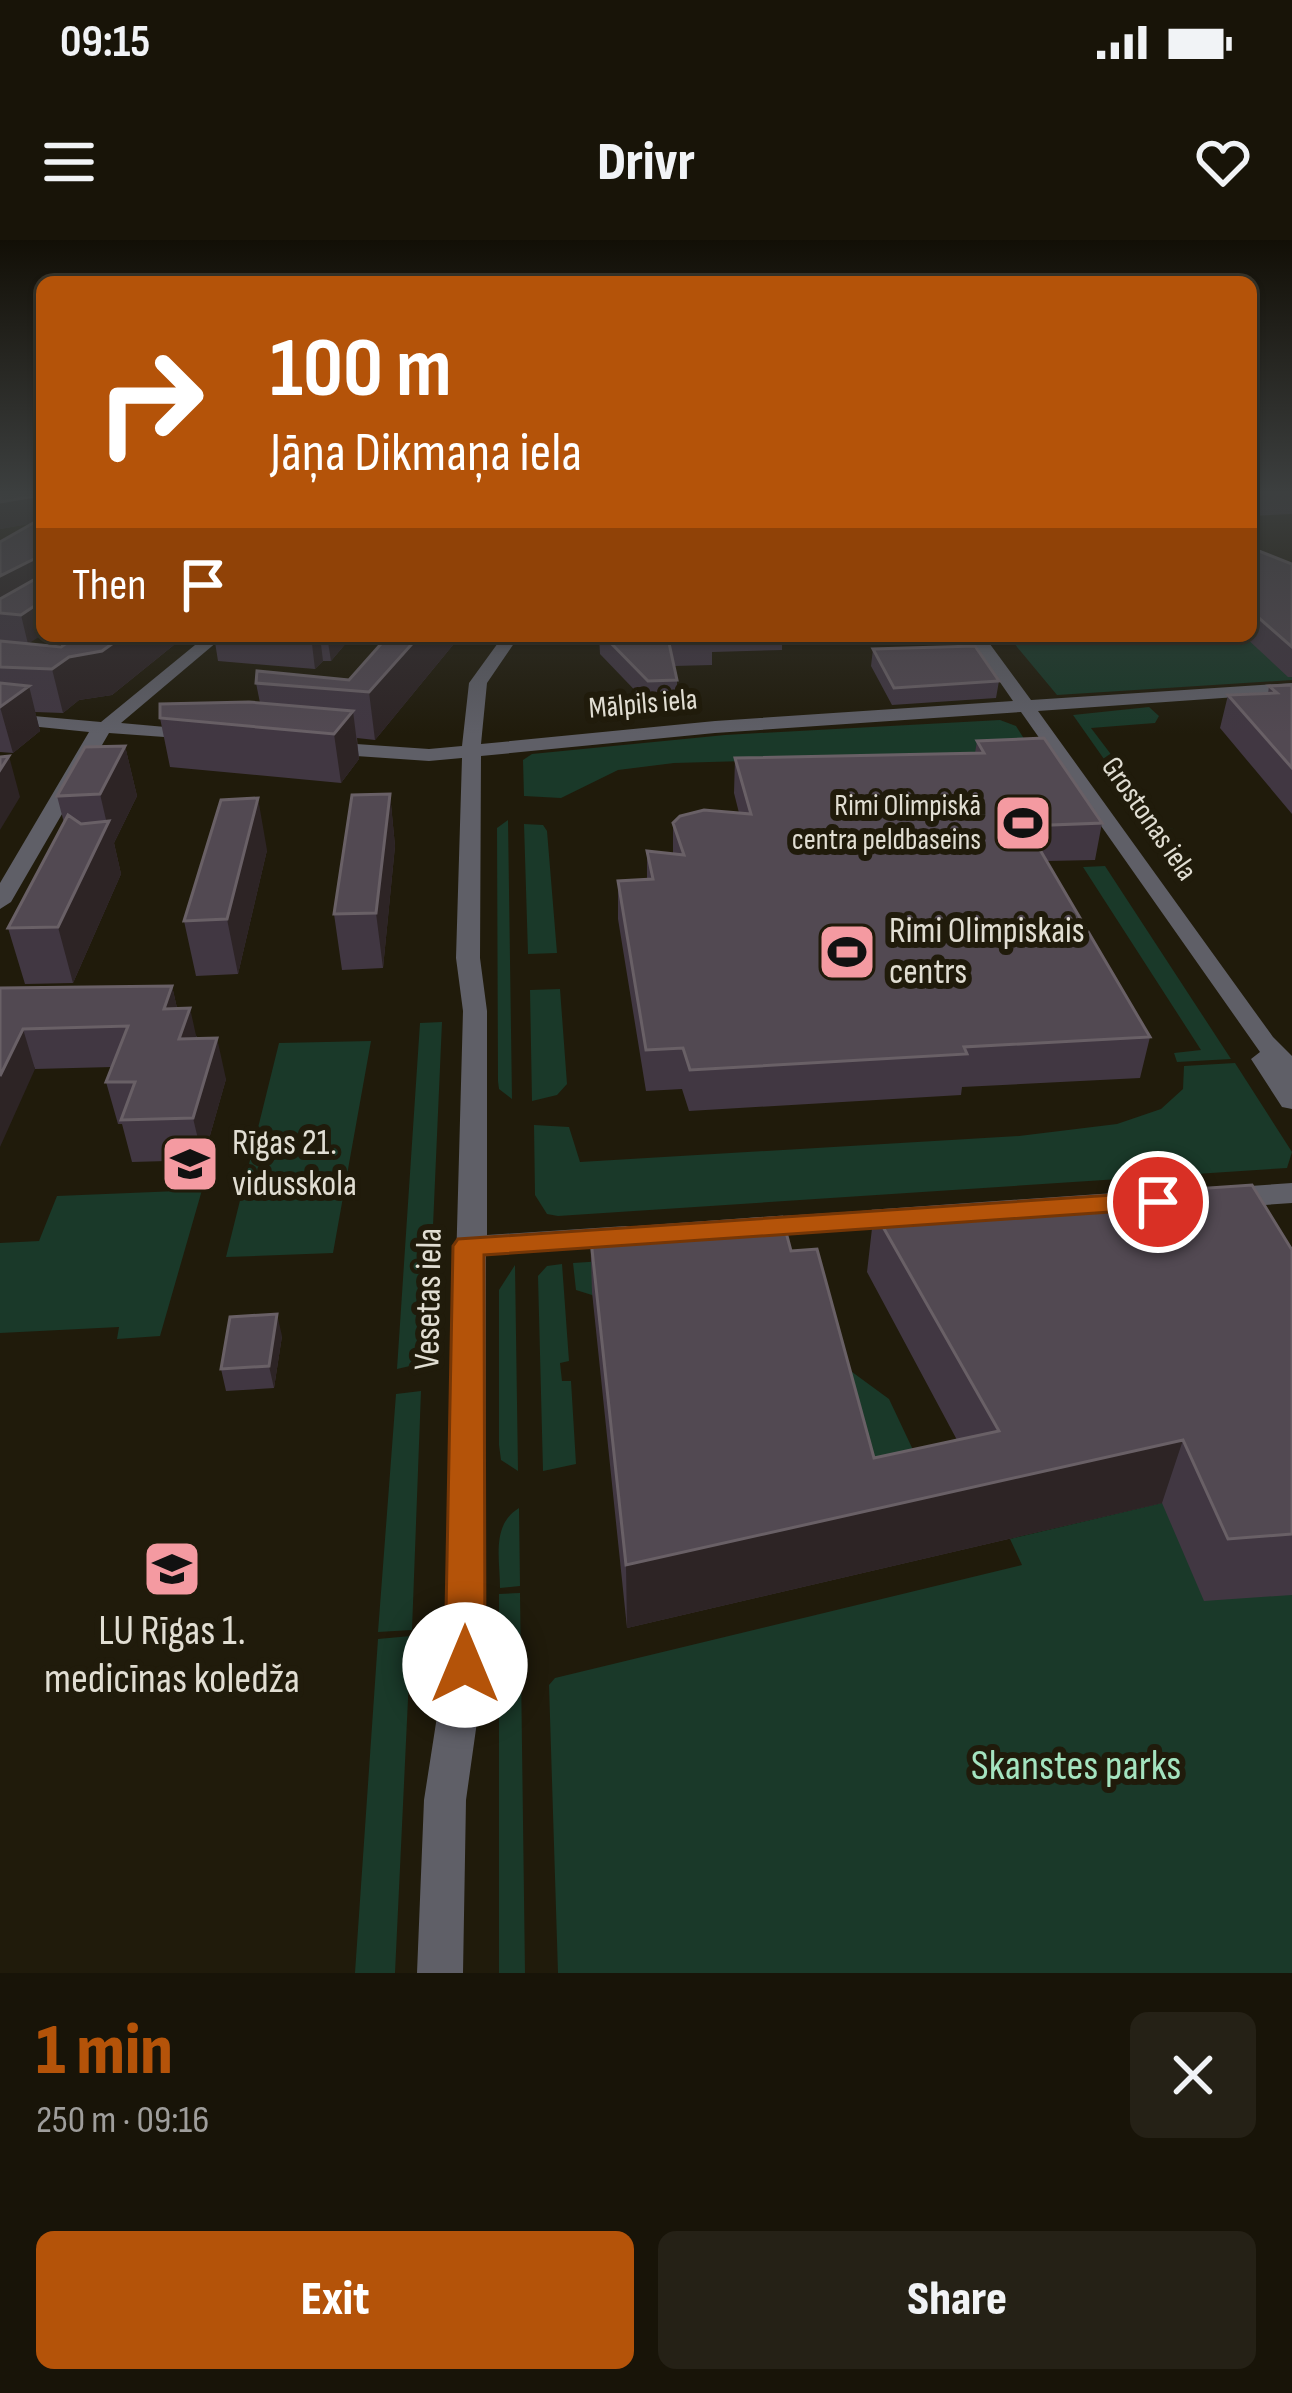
<!DOCTYPE html>
<meta charset="utf-8">
<style>
body{margin:0;font-family:"Sofia Sans Condensed",sans-serif;background:#252116;color:#f1f3f6;height:100vh;display:flex;flex-direction:column;font-size:45px;white-space:nowrap}
*{box-sizing:border-box;margin:0}
p{font-size:39px;color:#9f9e9c}
.icon{flex:none;width:66px;height:66px;fill:none;stroke:currentColor;stroke-width:2;stroke-linecap:round;stroke-linejoin:round}
.map{position:relative;height:1733px;overflow:hidden}
.details{display:flex;flex-direction:column;background:#181408;flex:1}
.details>*{flex:none}
.top-card{position:absolute;left:36px;top:36px;width:1221px;height:366px;border-radius:18px;box-shadow:0 3px 9px #0004,0 0 0 3px #363329;background:#b45309;color:#fff;overflow:hidden}
.pin{position:absolute;display:grid;place-items:center;width:102px;height:102px;color:#fff;margin:-51px;border:6px solid #fff;border-radius:50%;box-shadow:0 3px 12px #0007}
.me{position:absolute;width:132px;margin:-66px;rotate:0deg;stroke-linejoin:round;filter:drop-shadow(0 0 9px #0008)}
.turn{display:flex;align-items:center;gap:42px;height:252px;padding:0 36px;font-size:54px}
.turn .icon{width:156px;height:156px;stroke-width:2.5}
.turn b{display:block;font-size:84px;line-height:102px}
.then{display:flex;align-items:center;height:114px;padding:0 36px;background:#0003;gap:24px;font-size:45px}
.round{display:grid;place-items:center;flex:none;width:126px;height:126px;border-radius:18px;background:#252116}
.overview{display:flex;align-items:center;justify-content:space-between;height:204px;padding:0 36px}
h1{font-size:72px;font-weight:800;line-height:90px;color:#b45309}
.cta{display:flex;gap:24px;margin-top:auto;padding:24px 36px}
.cta a{flex:1;height:138px;border-radius:18px;background:#b45309;color:#fff;font-size:48px;font-weight:800;line-height:138px;text-align:center}
.cta a+a{background:#252116;color:#f1f3f6}
.status{display:flex;justify-content:space-between;align-items:center;height:84px;padding:0 60px;background:#181408;direction:ltr}
.status svg{height:33px;fill:currentColor}
header{display:flex;justify-content:space-between;align-items:center;height:156px;padding:0 36px;background:#181408;font-size:54px;font-weight:800}
.map>svg:first-child{display:block}
</style>
<div class="status"><b>09:15</b><svg viewBox="0 0 49 12"><path d="M0 12V9h3v3zM5 12V6h3v6zM10 12V3h3v9zM15 12V0h3v12zM26 1h20v11H26zM47 4h2v5h-2z"/></svg></div>
<header><svg class="icon" aria-label="menu" viewBox="0 0 24 24"><path d="M4 6h16M4 12h16M4 18h16"/></svg>Drivr<svg class="icon" aria-label="heart" viewBox="0 0 24 24"><path d="M12 20l-8-8c-3-5 5-10 8-4 3-6 11-1 8 4z"/></svg></header>
<div class="map">
<svg width="1292" height="1733" viewBox="0 0 1292 1733">
<rect width="100%" height="100%" fill="#201b0b"/>
<!-- green -->
<path fill="#1a3929" d="M1292,392V440L1057,455L1008,396L1092,400Z
M1149,467L1159,476L1155,483L1091,488L1166,587L1177,590L1149,583L1073,475Z
M1000,480L1016,486L1033,513L674,523L618,530L561,558L524,556L523,520L532,514L725,495Z
M508,580L512,859L499,849L498,841L497,588Z
M524,584L543,585L547,591L557,713L528,714Z
M1105,626L1231,819L1177,822L1174,813L1201,810L1083,627Z
M560,749L567,844L557,855L532,861L530,750Z
M442,782L427,1122L397,1129L420,783Z
M371,801L333,1013L226,1017L279,803Z
M1235,823L1292,912L1287,928L558,976L547,974L535,955L534,885L569,887L580,922L1019,896L1117,884L1161,869L1183,849L1184,826Z
M202,950L160,1096L117,1099L119,1087L0,1093V1003L39,1001L57,956Z
M788,1009L848,1129L889,1159L939,1265L592,1055L576,1050L573,1023Z
M562,1024L569,1121L560,1123L562,1141H571L576,1224L543,1231L538,1036L547,1026Z
M515,1025L518,1231L501,1220L499,1205V1050Z
M421,1151L412,1390L378,1392L396,1154Z
M1162,1263L1292,1355V1733H558L549,1445L555,1438L1022,1325L1010,1299Z
M519,1268L520,1346L500,1348C500,1319 491,1285 519,1268Z
M520,1353L525,1733H499V1354Z
M411,1396L395,1733H355L378,1399Z"/>
<g fill="none" stroke-linecap="round" stroke-linejoin="round">
<!-- minor -->
<path fill="#5f5f67" fill-rule="evenodd" d="M206,396H224L121,483L199,490L206,492V500L109,493L11,662L0,669V643L89,492L0,483V473L101,482Z
M503,396H519L487,443L481,504L715,481L1013,461L968,396H984L1031,460L1292,443V453L1038,471L1273,797L1292,816V869L1282,867L1251,819L1260,812L1021,472L715,493L481,516L480,718L487,771V995L626,986L637,989L641,996L637,1003L626,1006L486,1015L485,1425L466,1560L463,1733H417L424,1560L445,1425L463,771L456,718L462,518L429,521L327,514L318,508L327,502L429,509L462,506L469,443Z
M1292,943V963L1221,968L1206,958L1221,948Z
M908,968L918,971L923,978L918,985L748,998L737,995L733,988L737,981L748,978Z"/>
</g>
<!-- wall -->
<path fill="#413742" d="M0,251H42L29,404L61,407L77,396H185L112,455L79,460L63,473L35,472L40,491L13,513L0,512V302L33,283L0,289Z
M1251,251H1292V274L1251,276Z
M1251,308L1292,324V437H1288L1244,396H1251Z
M214,396H352L331,421H323L315,429L218,421Z
M388,396H457V400L375,500L357,498L359,519L341,543L170,527L160,478L260,463L256,443L349,440Z
M599,396H782V410L712,412V425L674,426L677,440V463L648,464L600,414Z
M873,409L999,441L996,458L892,465L871,426Z
M1292,445V574L1220,488L1228,455L1268,454L1269,446Z
M977,501L1102,583L1095,620L1047,621L1150,797L1140,838L962,847L961,855L689,871L682,849L646,851L618,679V641L647,639V611L673,614V583L739,573L734,553L735,518L975,513Z
M125,506L137,556L114,603L121,634L73,743L25,744L8,688L64,583L57,556Z
M390,554L395,606L383,728L342,730L334,674Z
M267,610L238,734L196,736L184,681Z
M172,746L177,768L226,839L203,920L132,922L122,884H118L106,842L112,827L35,829L0,748Z
M874,971L1292,1010V1355L1204,1361L1162,1263L627,1388L592,1052L590,991L791,1011L874,1218L957,1200L867,1032Z
M282,1096L274,1148L226,1151L221,1129Z"/>
<!-- shaded-wall -->
<path fill="#2d2425" d="M42,255V282L0,289V262Z
M36,318L42,342L0,369V336Z
M42,361V395L28,404L21,375Z
M123,396H185L112,455L79,460L63,473L52,429L69,417Z
M311,396H320L323,421L315,429Z
M327,396H352L331,421Z
M419,396H457V400L375,500L369,452Z
M29,446L40,491L13,513L0,467Z
M353,471L359,519L341,543L334,494Z
M125,506L137,556L114,603L121,634L73,743L58,687L107,584L100,554Z
M9,516L20,557L0,590V530Z
M390,554L395,606L383,728L376,673Z
M258,558L267,610L238,734L227,679Z
M172,746L181,786L164,769Z
M190,768L199,809L179,799Z
M23,789L35,829L0,907V836Z
M217,798L226,839L203,920L193,878Z
M277,1074L282,1096L274,1148L269,1126Z
M1183,1200L1162,1263L627,1388L626,1325Z"/>
<!-- building -->
<path fill="#524952" stroke="#696066" stroke-width="3" d="M0,251H42V255L0,262Z
M42,278V361L21,375L0,373V359L37,338L36,318L0,336V302Z
M1251,308L1292,324V407L1251,371Z
M77,396H123L102,411L69,417L52,429L0,427V401L61,407Z
M388,396H419L369,452L256,443L257,431L349,440Z
M604,396H711L712,402L669,403L677,440L648,441Z
M975,406L999,441L894,448L873,409Z
M0,443L29,446L0,467Z
M1292,445V528L1228,455L1277,453L1269,446Z
M249,462L353,471L334,494L160,478V464Z
M1044,498L1102,583L1026,586L1150,797L964,807L967,814L690,830L683,808L646,810L618,641L653,639L647,611L684,615L673,583L680,576L704,570L751,574L735,518L984,513L977,501Z
M125,506L100,554L57,556L85,507Z
M9,516L0,530V517Z
M390,554L376,673L334,674L352,555Z
M258,558L227,679L184,681L221,560Z
M68,575L81,584L109,581L58,687L8,688Z
M172,746L164,769L190,768L179,799L217,798L193,878L121,880L135,842H106L128,786L23,789L0,836V748Z
M1252,945L1292,1010V1294L1228,1299L1183,1200L626,1325L590,991L782,977L791,1011L817,1009L874,1218L999,1191L874,971Z
M277,1074L269,1126L221,1129L230,1077Z"/>
<!-- sky -->
<linearGradient id="sky" x2="0" y2="1"><stop stop-color="#120f06"/><stop offset="0.51" stop-color="#3c3f3f"/><stop offset="1" stop-color="#3c3f3f" stop-opacity="0"/></linearGradient>
<rect width="1292" height="494" fill="url(#sky)"/>
<!-- route -->
<path fill="#b45309" stroke="#753606" stroke-width="3" d="M1158,952L1168,955L1173,962L1168,968L484,1015L485,1425L479,1438L465,1443L451,1438L445,1425L453,1006L458,999Z"/>
<!-- icons -->
<defs>
<symbol id="stadium-square" viewBox="-11 -11 22 22"><rect x="-9" y="-9" width="18" height="18" rx="4" fill="#f49aa1" stroke="#201b0b"/><path d="M0-5a6.5 5 0 1 0 0 10a6.5 5 0 1 0 0-10ZM-3.5-1.8h7v3.6h-7Z" fill="#111"/></symbol>
<symbol id="school-square" viewBox="-11 -11 22 22"><rect x="-9" y="-9" width="18" height="18" rx="4" fill="#f49aa1" stroke="#201b0b"/><path d="M0-5L7-2L0 1L-7-2ZM-4 1L0 2.5L4 1V4Q0 6-4 4Z" fill="#111"/></symbol>
<symbol id="university-square" viewBox="-11 -11 22 22"><rect x="-9" y="-9" width="18" height="18" rx="4" fill="#f49aa1" stroke="#201b0b"/><path d="M0-5L7-2L0 1L-7-2ZM-4 1L0 2.5L4 1V4Q0 6-4 4Z" fill="#111"/></symbol>
</defs>
<g fill-rule="evenodd">
<use href="#stadium-square" x="990" y="550" width="66" height="66"/>
<use href="#stadium-square" x="814" y="679" width="66" height="66"/>
<use href="#school-square" x="157" y="891" width="66" height="66"/>
<use href="#university-square" x="139" y="1296" width="66" height="66"/>
</g>
<g text-anchor="middle" dominant-baseline="central" stroke-width="12" stroke-linejoin="round" paint-order="stroke">
<!-- far-street labels -->
<g font-size="30" fill="#e1ded3" stroke="#201b0b">
<text transform="translate(643 464) rotate(-5)">Mālpils iela</text>
<text transform="translate(1149 579) rotate(55)">Grostonas iela</text>
</g>
<!-- far-poi labels -->
<g font-size="30" fill="#e1ded3" stroke="#201b0b" text-anchor="end">
<text x="981" y="566">Rimi Olimpiskā<tspan x="981" dy="34">centra peldbaseins</tspan></text>
</g>
<!-- poi labels -->
<g font-size="36" fill="#e1ded3" stroke="#201b0b" text-anchor="start">
<text x="889" y="691">Rimi Olimpiskais<tspan x="889" dy="41">centrs</tspan></text>
<text x="232" y="903">Rīgas 21.<tspan x="232" dy="41">vidusskola</tspan></text>
</g>
<!-- street labels -->
<g font-size="36" fill="#e1ded3" stroke="#201b0b">
<text transform="translate(429 1059) rotate(-89)">Vesetas iela</text>
</g>
<!-- near-poi labels -->
<g font-size="42" fill="#e1ded3" stroke="#201b0b">
<text x="172" y="1391">LU Rīgas 1.<tspan x="172" dy="48">medicīnas koledža</tspan></text>
</g>
<!-- near-park labels -->
<g font-size="42" fill="#a4e4c0" stroke="#201b0b">
<text x="1076" y="1526">Skanstes parks</text>
</g>
</g>
</svg>
<div class="pin" style="left:1158px;top:962px;background:#d93025"><svg class="icon" aria-label="arrive" viewBox="0 0 24 24"><path d="M6 21V4h12l-3 4 3 4H6"/></svg></div>
<svg class="me" style="left:465px;top:1425px" viewBox="-20 -20 40 40"><circle r="19" fill="#fff"/><path d="M0-13L10 11 0 6-10 11z" fill="#b45309"/></svg>
<div class="top-card">
<div class="turn"><svg class="icon" aria-label="right" viewBox="0 0 24 24"><path d="M7 20v-9h11M14 6l5 5-5 5"/></svg><div><b>100 m</b>Jāņa Dikmaņa iela</div></div>
<div class="then">Then<svg class="icon" aria-label="arrive" viewBox="0 0 24 24"><path d="M6 21V4h12l-3 4 3 4H6"/></svg></div>
</div>
</div>
<section class="details">
<div class="overview"><div><h1>1 min</h1><p>250 m · 09:16</p></div><a class="round"><svg class="icon" aria-label="close" viewBox="0 0 24 24"><path d="M6 6l12 12M18 6L6 18"/></svg></a></div>
<div class="cta"><a>Exit</a><a>Share</a></div>
</section>
